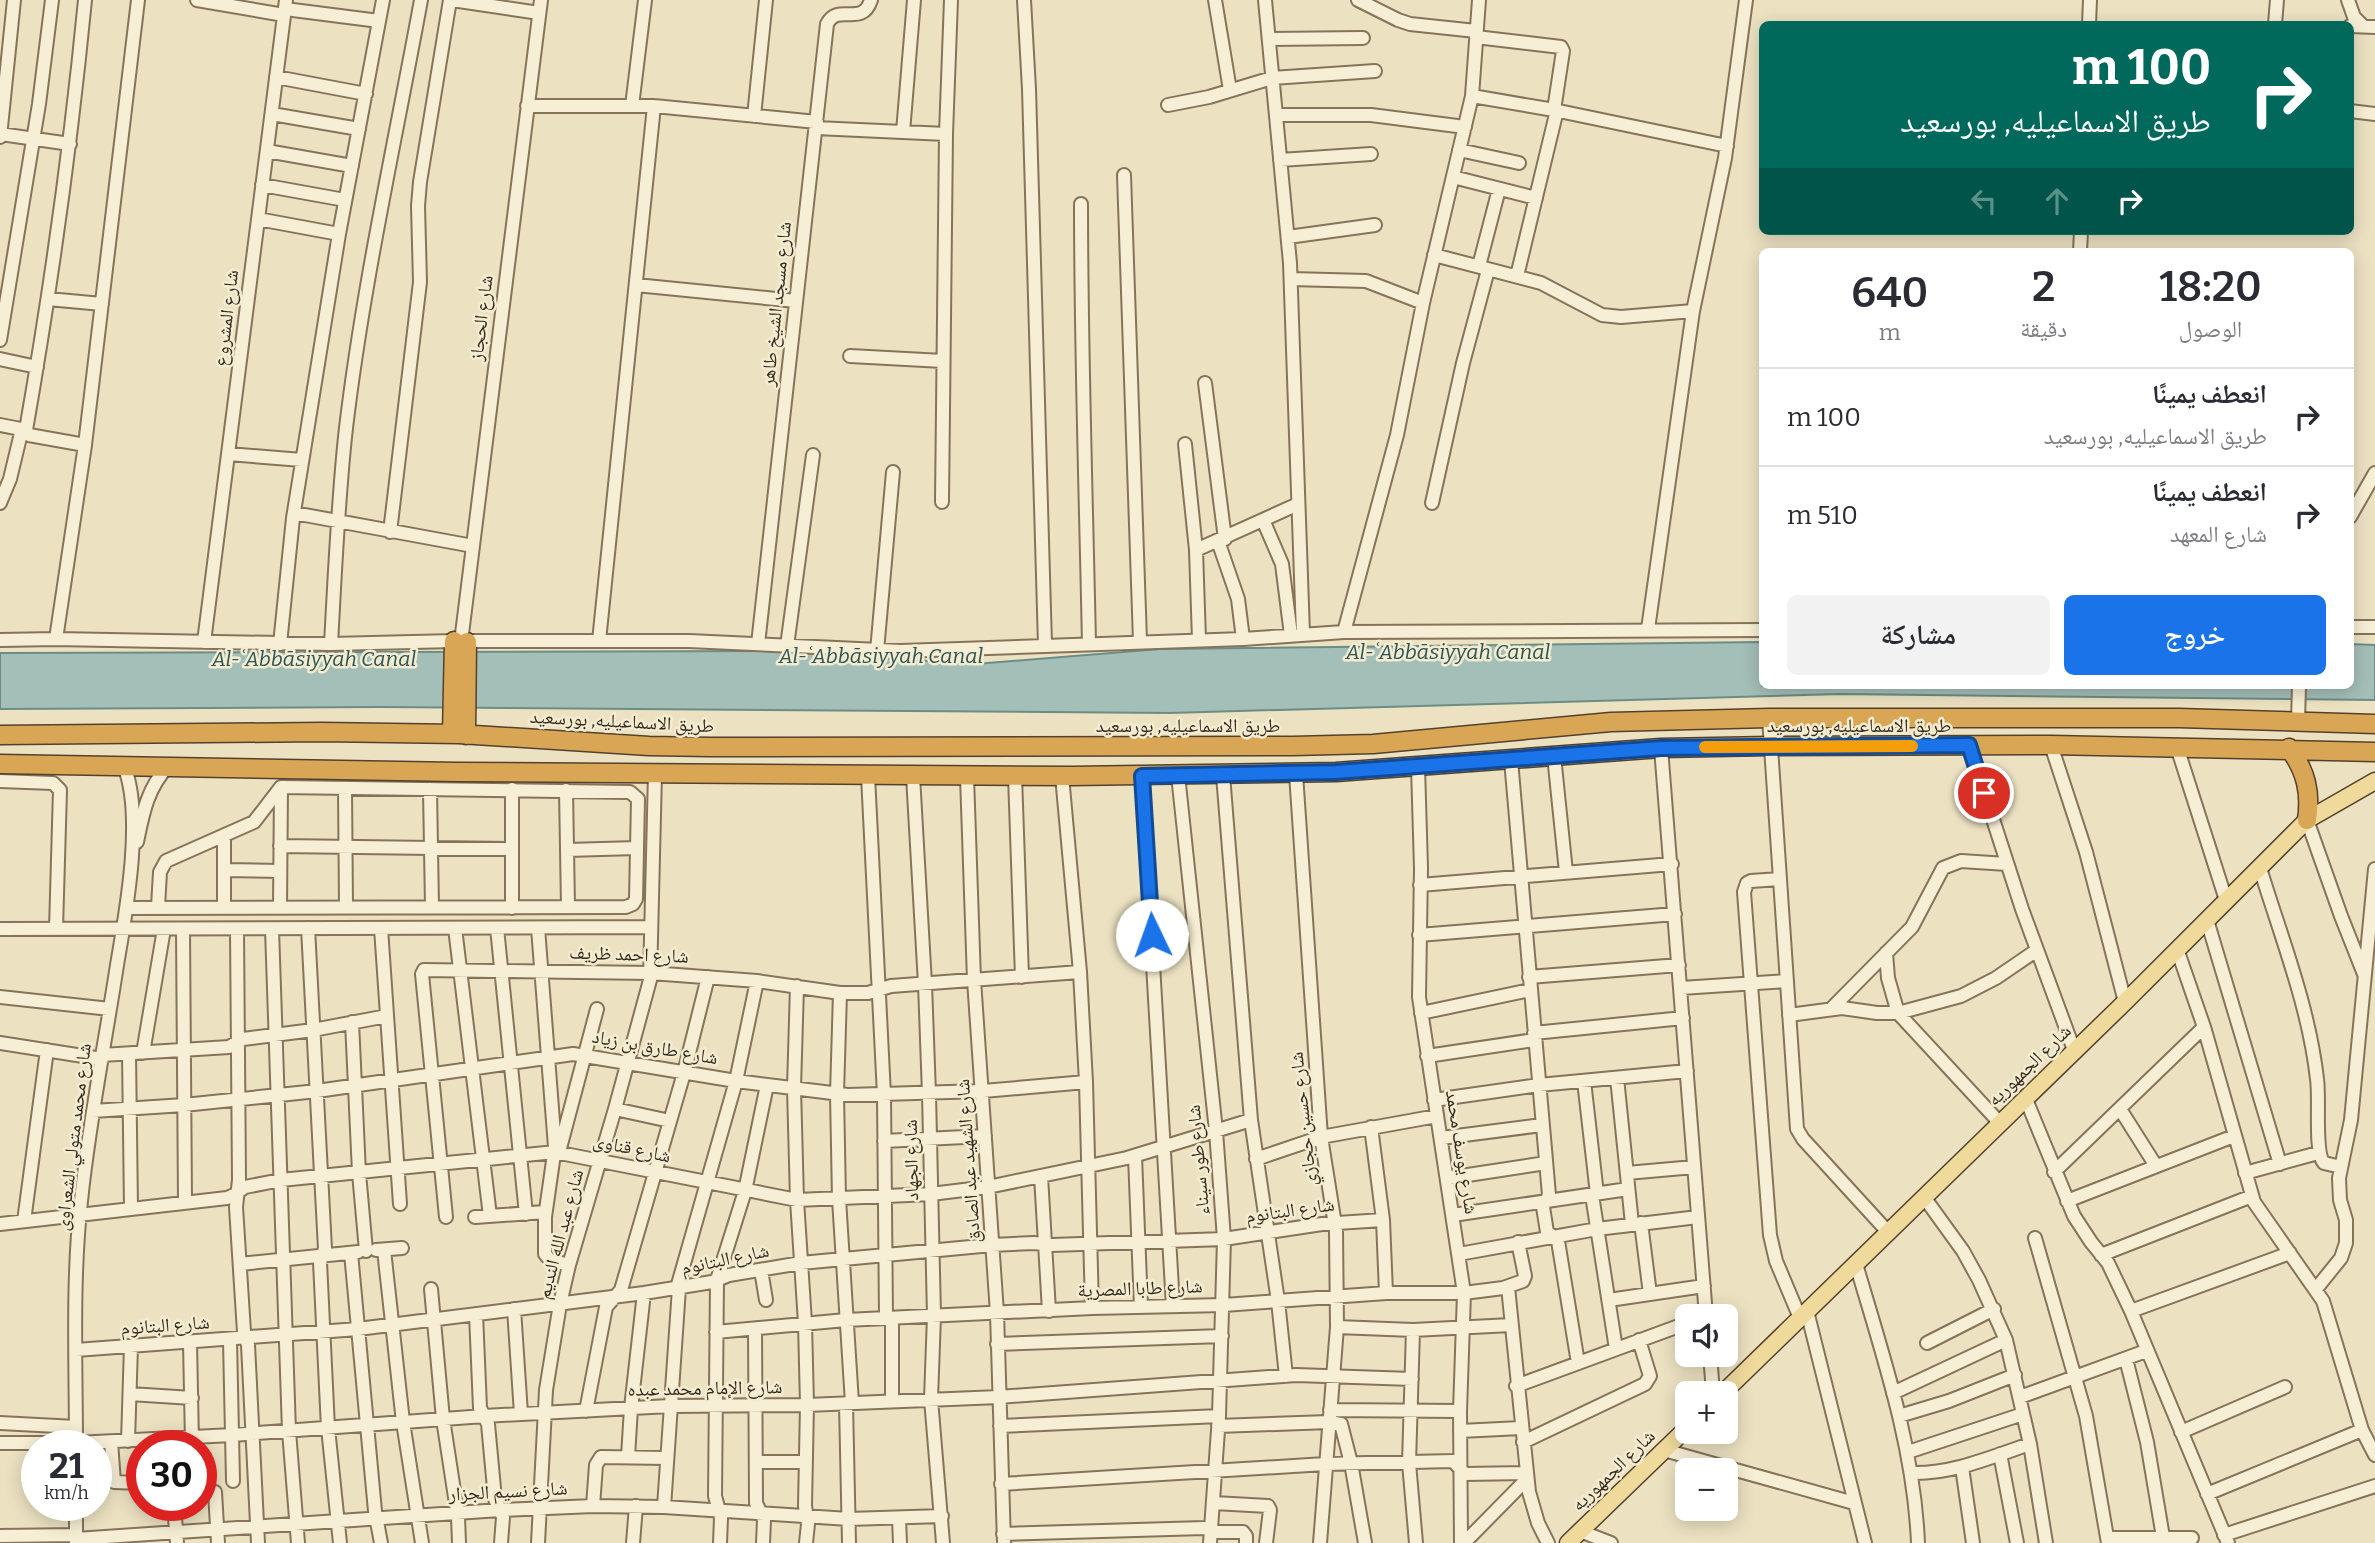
<!DOCTYPE html>
<html lang="ar">
<meta charset="utf-8">
<style>
body{margin:0;font-family:Bitter,"Noto Naskh Arabic",serif;background:#f2f2f3;color:#2b2b33;direction:rtl;height:100vh;display:flex;flex-direction:column;font-size:26px;white-space:nowrap}
*{box-sizing:border-box;margin:0}
p{font-size:23px;color:#7c7c81}
.icon{flex:none;width:38px;height:38px;fill:none;stroke:currentColor;stroke-width:2;stroke-linecap:round;stroke-linejoin:round}
.map{position:relative;flex:1;overflow:hidden;direction:ltr}
.sheet{position:absolute;left:1759px;top:248px;width:595px;height:441px;display:flex;flex-direction:column;background:#fff;border-radius:10px;box-shadow:0 4px 18px #0003;direction:rtl}
.sheet>*{flex:none}
.guide{position:absolute;left:1759px;top:21px;width:595px;height:214px;border-radius:10px;box-shadow:0 4px 18px #0003;direction:rtl;background:#00695c;color:#fff;overflow:hidden}
.buttons{position:absolute;left:1675px;top:1304px;display:grid;gap:14px}
.buttons a{display:grid;place-items:center;width:63px;height:63px;border-radius:10px;background:#fff;box-shadow:0 4px 18px #0003;font-size:35px}
.speed{position:absolute;left:21px;top:1430px;display:flex;gap:14px;font-size:35px;font-weight:700;text-align:center}
.speed>*{display:grid;place-content:center;width:91px;height:91px;border-radius:50%;background:#fff;box-shadow:0 4px 18px #0003;line-height:1}
.speed small{font-size:18px;font-weight:400}
.speed .limit{border:10px solid #d22;background:#fff;color:#111}
.pin{position:absolute;display:grid;place-items:center;width:60px;height:60px;color:#fff;margin:-30px;border:4px solid #fff;border-radius:50%;box-shadow:0 2px 7px #0007}
.me{position:absolute;width:77px;margin:-38px;rotate:357deg;stroke-linejoin:round;filter:drop-shadow(0 0 5px #0008)}
.turn{display:flex;align-items:center;gap:24px;height:147px;padding:0 28px;font-size:32px}
.turn .icon{width:91px;height:91px;stroke-width:2.5}
.turn b{display:block;font-size:49px;line-height:60px}
.lanes{display:flex;align-items:center;height:66px;padding:0 28px;background:#0003;justify-content:center;gap:35px;direction:ltr}
.lanes .off{opacity:.35}
.eta{display:flex;justify-content:space-evenly;align-items:center;height:119px;text-align:center}
.eta b{font-size:42px;font-weight:600;line-height:49px}
.action{display:flex;gap:14px;margin-top:auto;padding:14px 28px}
.action a{flex:1;height:80px;border-radius:10px;background:#1a73e8;color:#fff;font-size:28px;font-weight:600;line-height:80px;text-align:center}
.action a+a{background:#f2f2f3;color:#2b2b33}
ul{padding:0;list-style:none}
li{display:flex;align-items:center;gap:21px;height:98px;padding:0 28px;border-top:2px solid #e1e1e2}
li div{flex:1}
li b{display:block;font-size:26px}
li em{font-style:normal}
.map>svg:first-child{display:block}
</style>
<div class="map">
<svg width="2375" height="1543" viewBox="0 0 2375 1543">
<rect width="100%" height="100%" fill="#ece2c2"/>
<!-- water -->
<path fill="#a4bfb8" stroke="#6c8d86" stroke-width="2" d="M1762,642V686H2350V644L2375,645V700L1840,694L1170,713L379,707L0,709V653L769,651L975,664L1160,649Z"/>
<g fill="none" stroke-linecap="round" stroke-linejoin="round">
<defs>
<path id="minor" d="M85,0C71,144 51,287 26,430L29,435L85,445
M197,0L284,15
M452,0L539,13
M1024,0L1029,89L1045,645
M1215,0L1230,90
M1265,0L1290,263L1303,634
M1358,0L1398,20L1410,24L1476,31
M2348,0L2354,17L2363,26
M285,9L379,21
M2089,24L2090,0
M2275,24L2277,0
M2350,26L2375,27
M1476,37L1561,47L1563,51L1554,110
M1269,39L1363,38
M276,77L366,94
M1472,96L1554,110L1727,146
M1168,105L1209,97L1272,78L1375,71
M527,106H654L817,122
M632,106L645,0
M2350,111L2375,114
M272,114L359,129
M1276,115H1371L1465,127
M754,116L766,0
M816,128L946,134
M903,132L914,0
M0,134L70,144
M0,137L14,0
M1459,150L1519,163
M267,151L352,166
M1280,160L1371,154
M1124,175L1140,641
M1453,177L1536,198
M262,185L345,200
M1081,204C1081,350 1086,497 1089,644
M258,219L339,234
M1288,237L1375,225
M2080,252L2081,231
M1434,255L1541,283L1602,315L1621,317L1693,311
M1479,266L1499,189
M1517,276L1557,110
M1291,279L1366,281L1423,303
M636,285L796,301
M48,299L102,304
M0,340L39,104L52,0
M850,356L943,361
M0,359L37,367
M1205,383L1225,539
M0,425L26,430
M1185,444L1196,550L1199,640
M228,454L302,460
M942,502L946,134L951,0
M0,503L10,479L22,429
M1432,503L1463,363L1488,270
M294,513L473,546
M2350,517L2375,473
M1263,520L1282,564L1291,635
M390,532L420,282L418,206L420,182L450,0
M1218,541L1238,599L1243,639
M1196,550L1298,504
M2350,627H2375
M1648,629L1693,311L1725,158L1746,0
M1344,632L1397,435L1423,303L1472,96L1479,0
M56,639L85,445L138,0
M0,640L56,639L331,644L454,641H689L901,651L1243,639L1344,632L1762,630
M599,641L654,106
M204,642L286,0
M461,642L541,0
M280,644L293,518L339,234L383,0
M331,644C335,572 338,499 346,428C363,285 395,142 421,0
M758,644L827,24C838,2 862,28 871,0
M787,646L813,455
M877,651L893,472
M1769,718L1797,1129L1803,1139L1888,1232
M2298,721L2299,686
M1969,745L2022,909L2074,1050
M2051,745L2086,852L2125,1002
M2177,747L2226,900
M1661,748L1706,1316
M1554,756L1566,872
M1511,760L1549,1195L1543,1207L1547,1232L1558,1241L1578,1363
M1418,767L1421,868L1419,997L1464,1293L1460,1411L1461,1543
M1296,774L1321,1137L1336,1231L1337,1327L1320,1543
M1178,775L1216,1131L1224,1239L1219,1416L1210,1543
M1223,775L1251,1120L1278,1301L1286,1376
M868,776L884,1095L886,1318
M913,776L925,984L929,1094L934,1316L931,1399L943,1543
M1015,776L1022,977
M1062,776L1080,972L1086,1082L1092,1308
M1142,776L1173,1306
M967,777L974,980L997,1313L1004,1543
M0,781L53,783L60,790L56,929
M345,788L346,907
M430,789L432,907
M512,789V908
M566,790L568,907
M2307,820L2341,916L2364,974
M224,836V907
M137,842C143,813 147,789 168,766
M280,846L511,849
M567,850L637,848
M2260,868C2281,937 2309,1007 2317,1079C2320,1098 2314,1153 2324,1163L2341,1167
M224,870L280,871
M1780,879L1751,881L1747,883L1744,892L1770,1235L1776,1261L1800,1318
M1420,885L1672,864
M280,907L281,787
M126,908L626,907L633,904L636,899L638,799L630,792L281,787L254,822L166,861L160,872L158,907
M2207,920L2280,1164
M308,928L325,1249L320,1262L328,1428L340,1543
M381,928L400,1204
M455,928L490,1216
M497,928L526,1214
M538,928L555,1147L545,1217V1254L550,1260L569,1265
M0,929L651,927
M183,929L185,1202
M237,929L239,1180L236,1207L244,1332L248,1345L258,1543
M272,929L289,1431L298,1543
M1419,935L1675,914
M2177,949L2204,1027L2254,1202L2323,1301L2362,1430L2375,1455
M1886,953L1888,978L1898,1013L1999,1122
M1529,977L1679,965
M797,986L794,1088L797,1200L805,1323L807,1405L805,1506L808,1524L806,1543
M1681,988L1787,981
M840,993L837,1094L839,1199L852,1403
M0,997L110,1009
M1831,1009L1912,927L1943,868L1961,861L2007,864
M1421,1013L1530,990
M1789,1015L1842,1008L1877,1013H1898L1961,996L1996,978L2037,950
M352,1022L359,1173L366,1251
M1534,1033L1683,1018
M0,1043L102,1059
M143,1053L164,929
M129,1054L131,1208
M102,1055L229,1047L243,1039L313,1030L387,1016
M1427,1056L1534,1040
M1617,1078L1632,1224
M1584,1081L1597,1194
M2025,1097L2074,1216L2091,1242L2108,1263L2131,1311L2228,1543
M1434,1100L1539,1085L1687,1071
M615,1109L670,1121
M2120,1109L2156,1166
M93,1111L184,1105L317,1091L573,1054L736,1081L848,1095L983,1091L1086,1082
M1371,1127L1383,1220L1386,1293
M1441,1138L1542,1125
M884,1141L985,1136
M559,1152L597,1009
M1135,1156L1141,1307
M1256,1159L1321,1137L1437,1116
M2054,1172L2204,1027
M1627,1173L1694,1167
M2245,1173L2318,1153
M1041,1176L1049,1311
M1448,1178L1546,1163
M1592,1195L1616,1349
M1924,1197L1963,1251L1979,1280L2006,1340L2030,1444L2046,1543
M2067,1201L2234,1136
M1453,1215L1628,1189
M446,1217L422,974L424,970L651,973L757,981L840,993H868L891,986L1080,972
M475,1217L545,1212
M24,1221L47,1050
M1641,1223L1650,1294
M0,1224L227,1198L234,1195L245,1187L281,1180L555,1152L797,1200L931,1194L988,1187L1127,1158L1251,1120
M2035,1238L2086,1416L2108,1543
M376,1250L402,1248
M384,1250L403,1422L422,1543
M351,1253L375,1511L381,1543
M1459,1254L1597,1229L1698,1217
M2101,1255L2252,1196
M240,1264L358,1252
M1856,1264C1883,1356 1914,1447 1918,1543
M761,1270L766,1300
M1508,1287L1529,1492L1538,1523L1548,1543
M677,1288L736,1081L757,981
M431,1289L443,1419L458,1517L459,1543
M2316,1289L2341,1258L2346,1243V1220L2340,1200L2339,1178L2351,1120L2375,869
M1609,1300L1704,1286
M514,1309L521,1414
M1807,1311L1865,1543
M2131,1311L2290,1253
M476,1314L480,1408L488,1424L495,1499L503,1517L501,1543
M1337,1327L1413,1330L1511,1325
M755,1329L756,1503L764,1520L763,1543
M1413,1330L1409,1463L1416,1543
M716,1332L846,1320L1092,1308L1224,1305L1386,1293H1464L1503,1288L1523,1281L1525,1276L1518,1242
M230,1340L233,1481
M190,1342L192,1443
M1927,1343L1994,1309
M997,1344L1222,1336
M76,1350L358,1329L644,1293L712,1282L729,1275L801,1263L992,1245L1034,1243L1052,1245L1224,1239L1322,1224L1383,1220
M1710,1354L1713,1393
M2126,1359L2147,1442L2164,1543
M1516,1386L1687,1323
M1893,1393L2006,1340
M130,1394L192,1398
M2020,1397L2146,1351
M892,1401V1318
M846,1403L849,1543
M1330,1410L1460,1411
M586,1411L606,1307L621,1290L684,1073L708,977
M1899,1416L1949,1401L2015,1375
M0,1423L76,1427
M1000,1426L1219,1416
M1218,1426L1329,1422L1341,1424L1351,1463L1365,1543
M1460,1431L1521,1428
M2181,1432L2285,1387
M128,1441L131,1346
M111,1442L114,1482L142,1483
M1523,1442L1645,1384L1650,1376L1639,1340
M0,1443H76L232,1435L484,1416L670,1406L807,1405L999,1397L1296,1375L1412,1379
M76,1446C76,1365 72,1282 81,1201C89,1122 105,1044 117,965C126,912 144,816 124,766
M1664,1450L1854,1503
M1908,1452L2023,1414
M2000,1454L2017,1543
M628,1457L631,1408L644,1293
M756,1462H805
M1962,1467L1973,1543
M1912,1473C1953,1474 1991,1457 2030,1444
M1001,1484L1325,1464L1453,1461L1465,1474L1526,1473
M215,1492L218,1543
M2207,1494L2362,1430
M1214,1503L1268,1506L1270,1510L1266,1543
M76,1505V1543
M174,1505L177,1543
M593,1506L596,1465L601,1457L667,1458
M664,1507L679,1288
M899,1518L900,1543
M1580,1531L1611,1543
M1003,1534L1204,1528L1216,1532H1243L1246,1536V1543
M2224,1535L2375,1486
M0,1536L77,1535
M2107,1538H2192
M76,1539L500,1510L593,1506L664,1507L849,1519L942,1516
M538,1543L546,1390L560,1304L569,1265L615,1109L650,980L655,773
M633,1543L636,1506
M720,1543L721,1518L715,1496L717,1280L745,1191L767,1085
M1464,1543L1527,1479"/>
<path id="major" d="M1723,1393L2125,1002L2307,820L2375,781
M1568,1543L1687,1428"/>
<path id="highway" d="M452,734L454,641
M0,735L322,732L459,734L649,746L710,747L1293,746L1373,744L1611,722L1769,718H2179L2375,724
M466,735L467,642
M2289,748C2306,771 2311,792 2307,820
M0,764L458,772L1072,776L1336,772L1661,748L1770,746L2051,745L2375,752"/>
</defs>
<!-- minor casing -->
<use href="#minor" stroke="#86735a" stroke-width="16"/>
<!-- major casing -->
<use href="#major" stroke="#53412e" stroke-width="19"/>
<!-- highway casing -->
<use href="#highway" stroke="#53412e" stroke-width="21"/>
<!-- minor -->
<use href="#minor" stroke="#f7efd5" stroke-width="12"/>
<!-- major -->
<use href="#major" stroke="#efd99b" stroke-width="16"/>
<!-- highway -->
<use href="#highway" stroke="#d9a655" stroke-width="18"/>
</g>
<g fill="none" stroke-linecap="round" stroke-linejoin="round">
<defs>
<path id="route" d="M1152,935L1142,776L1336,772L1661,748L1969,745L1984,793"/>
</defs>
<!-- route casing -->
<use href="#route" stroke="#114b97" stroke-width="18"/>
<!-- route -->
<use href="#route" stroke="#1a73e8" stroke-width="12"/>
<!-- slow -->
<path stroke="#f59e0b" stroke-width="12" d="M1705,747L1912,746"/>
</g>
<g text-anchor="middle" dominant-baseline="central" stroke-width="5" stroke-linejoin="round" paint-order="stroke">
<!-- street labels -->
<g font-size="19" fill="#362a1e" stroke="#f4ecd1">
<text transform="translate(776 304) rotate(-84)">شارع مسجد الشيخ طاهر</text>
<text transform="translate(226 318) rotate(-83)">شارع المشروع</text>
<text transform="translate(481 318) rotate(-83)">شارع الحجاز</text>
<text transform="translate(622 721) rotate(3)">طريق الاسماعيليه, بورسعيد</text>
<text x="1188" y="725">طريق الاسماعيليه, بورسعيد</text>
<text x="1859" y="725">طريق الاسماعيليه, بورسعيد</text>
<text transform="translate(629 954) rotate(2)">شارع احمد ظريف</text>
<text transform="translate(655 1047) rotate(10)">شارع طارق بن زياد</text>
<text transform="translate(2029 1065) rotate(-44)">شارع الجمهوريه</text>
<text transform="translate(1303 1119) rotate(-96)">شارع حسين حجازي</text>
<text transform="translate(73 1137) rotate(-83)">شارع محمد متولي الشعراوى</text>
<text transform="translate(632 1148) rotate(12)">شارع قناوى</text>
<text transform="translate(1462 1152) rotate(81)">شارع يوسف محمد</text>
<text transform="translate(911 1160) rotate(-91)">شارع الجهاد</text>
<text transform="translate(1198 1160) rotate(-95)">شارع طور سيناء</text>
<text transform="translate(968 1161) rotate(-94)">شارع الشهيد عبد الصادق</text>
<text transform="translate(1290 1210) rotate(-8)">شارع البتانوم</text>
<text transform="translate(560 1234) rotate(-75)">شارع عبد الله النديم</text>
<text transform="translate(725 1259) rotate(-12)">شارع البتانوم</text>
<text transform="translate(1140 1288) rotate(-2)">شارع طابا المصرية</text>
<text transform="translate(165 1325) rotate(-4)">شارع البتانوم</text>
<text transform="translate(705 1388) rotate(-1)">شارع الإمام محمد عبده</text>
<text transform="translate(1613 1470) rotate(-44)">شارع الجمهوريه</text>
<text transform="translate(508 1491) rotate(-3)">شارع نسيم الجزار</text>
</g>
<!-- water labels -->
<g font-size="21" font-style="italic" fill="#2d5555" stroke="#f4ecd1">
<text x="1448" y="652">Al-ʿAbbāsiyyah Canal</text>
<text x="881" y="656">Al-ʿAbbāsiyyah Canal</text>
<text x="314" y="659">Al-ʿAbbāsiyyah Canal</text>
</g>
</g>
</svg>
<div class="buttons">
<a><svg class="icon" aria-label="sound" viewBox="0 0 24 24"><path d="M4 9h4l5-4v14l-5-4H4zM17 9q2 3 0 6"/></svg></a>
<a>+</a>
<a>−</a>
</div>
<div class="speed"><div>21<small>km/h</small></div><div class="limit">30</div></div>
<div class="pin" style="left:1984px;top:793px;background:#d93025"><svg class="icon" aria-label="arrive" viewBox="0 0 24 24"><path d="M6 21V4h12l-3 4 3 4H6"/></svg></div>
<svg class="me" style="left:1152px;top:935px" viewBox="-20 -20 40 40"><circle r="19" fill="#fff"/><path d="M0-13L10 11 0 6-10 11z" fill="#1a73e8"/></svg>
<div class="guide">
<div class="turn"><svg class="icon" aria-label="right" viewBox="0 0 24 24"><path d="M7 20v-9h11M14 6l5 5-5 5"/></svg><div><b>100 m</b>طريق الاسماعيليه, بورسعيد</div></div>
<div class="lanes"><svg class="icon off" aria-label="left" viewBox="0 0 24 24"><path d="M17 20v-9H6M10 6l-5 5 5 5"/></svg><svg class="icon off" aria-label="ahead" viewBox="0 0 24 24"><path d="M12 20V5M6 11l6-6 6 6"/></svg><svg class="icon" aria-label="right" viewBox="0 0 24 24"><path d="M7 20v-9h11M14 6l5 5-5 5"/></svg></div>
</div>
<section class="sheet">
<div class="eta">
<div><b>18:20</b><p>الوصول</p></div>
<div><b>2</b><p>دقيقة</p></div>
<div><b>640</b><p>m</p></div>
</div>
<ul>
<li><svg class="icon" aria-label="right" viewBox="0 0 24 24"><path d="M7 20v-9h11M14 6l5 5-5 5"/></svg><div><b>انعطف يمينًا</b><p>طريق الاسماعيليه, بورسعيد</p></div><em>100 m</em></li>
<li><svg class="icon" aria-label="right" viewBox="0 0 24 24"><path d="M7 20v-9h11M14 6l5 5-5 5"/></svg><div><b>انعطف يمينًا</b><p>شارع المعهد</p></div><em>510 m</em></li>
</ul>
<div class="action"><a>خروج</a><a>مشاركة</a></div>
</section>
</div>
